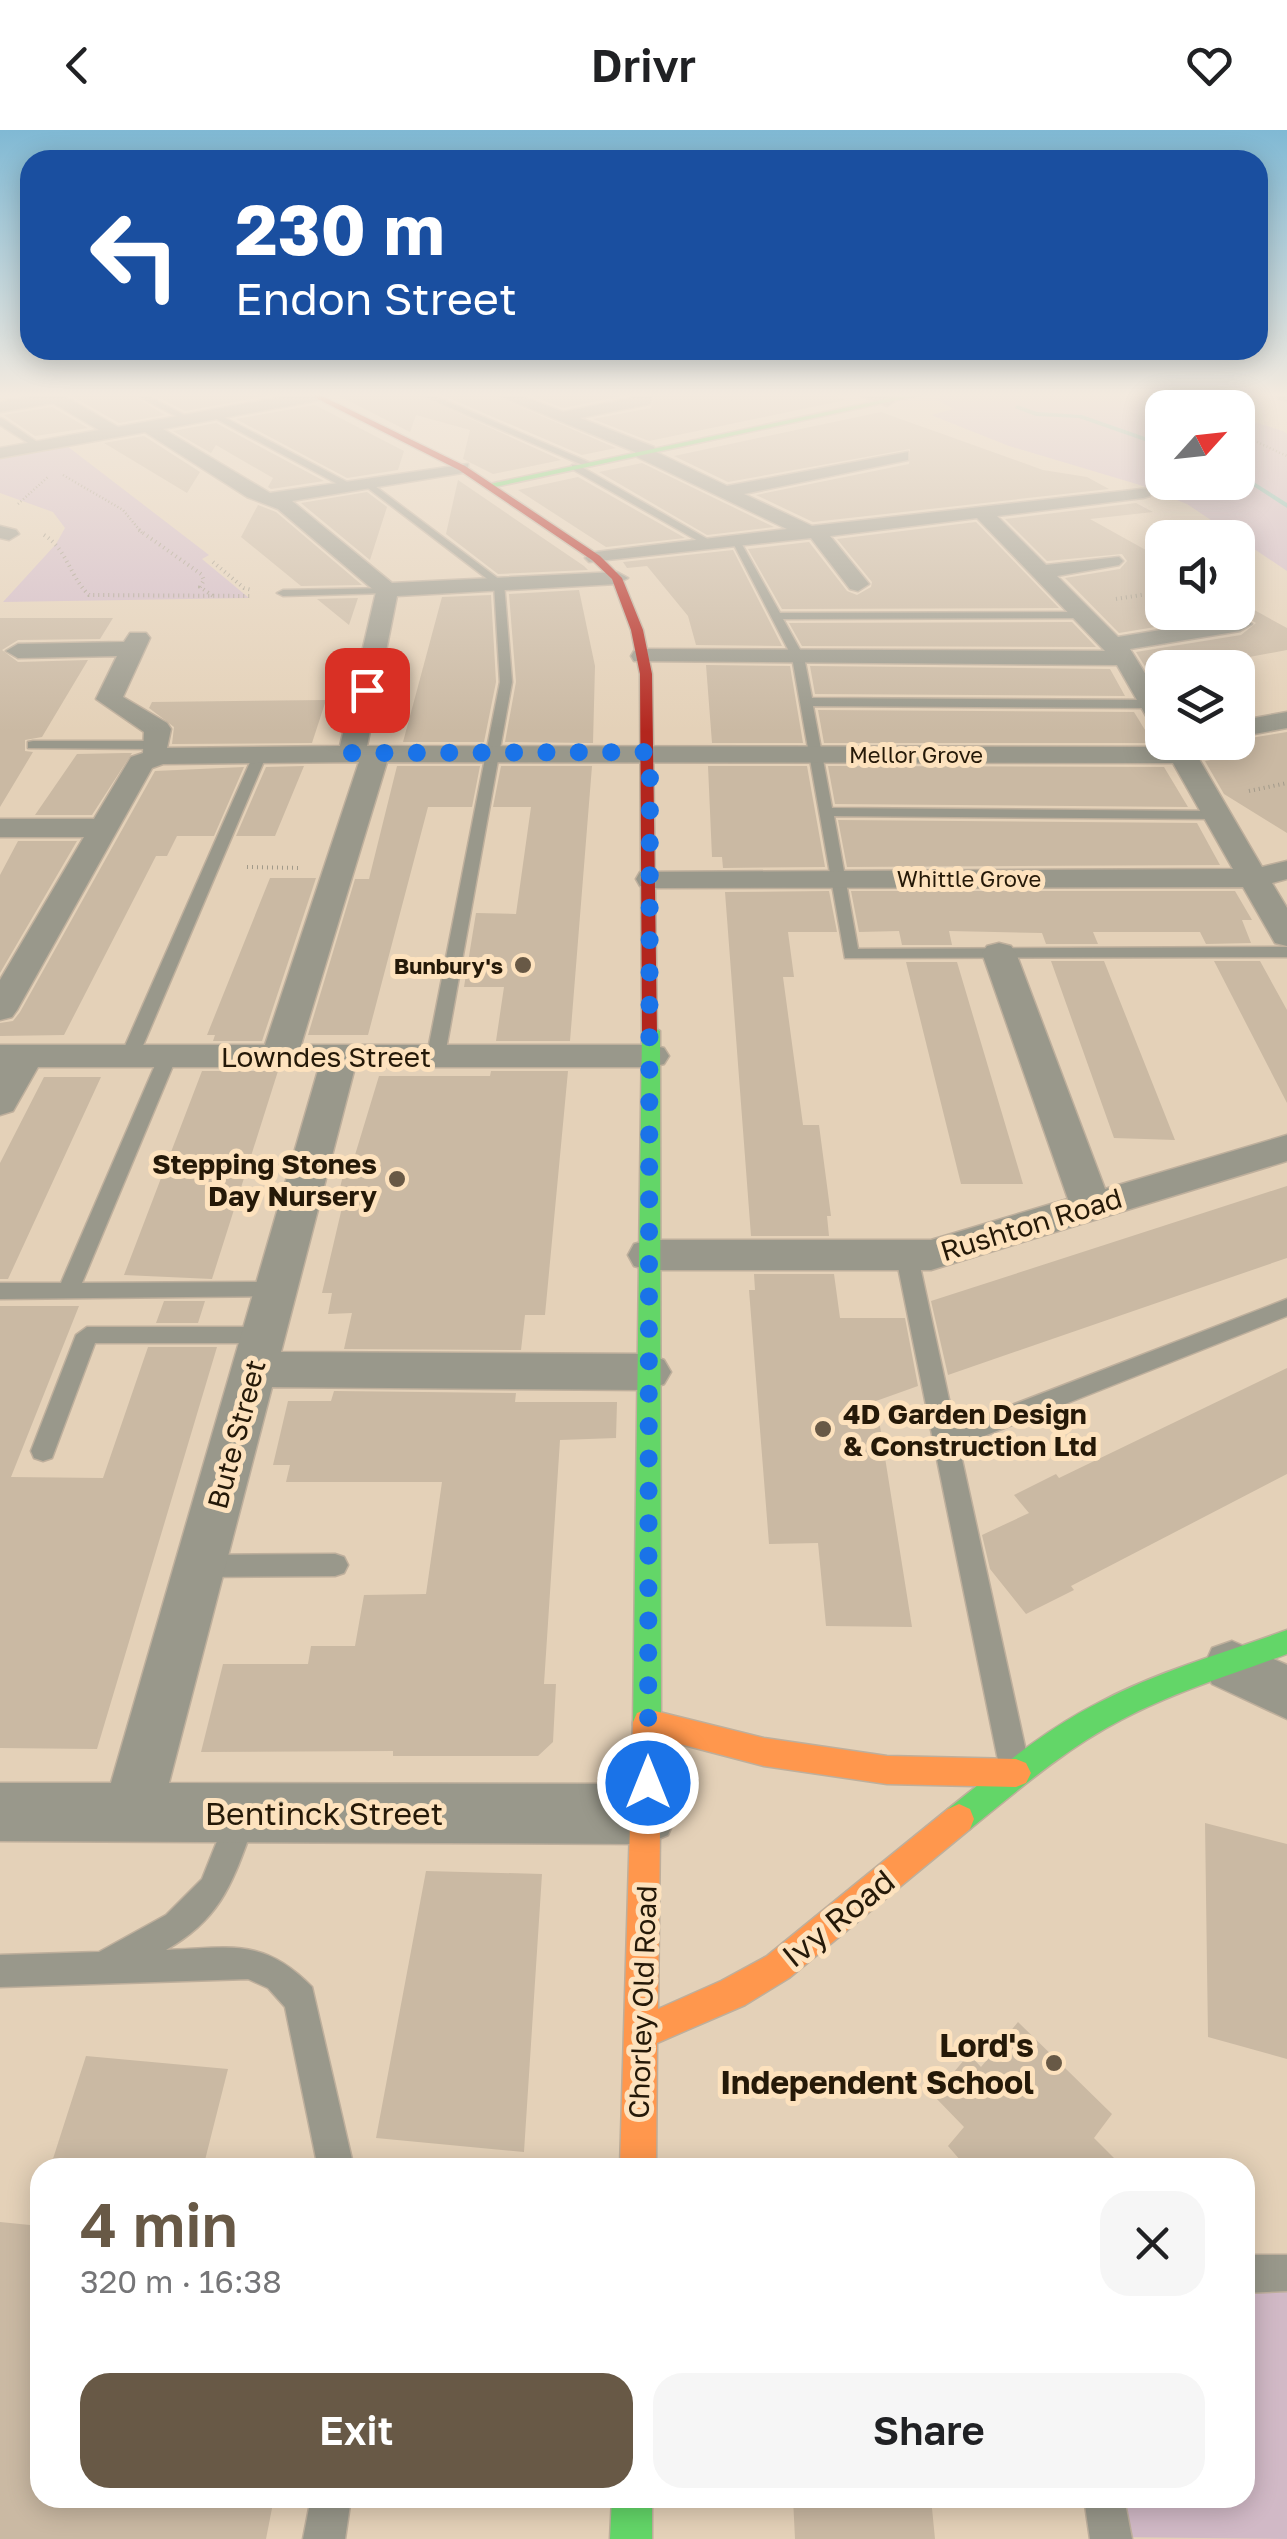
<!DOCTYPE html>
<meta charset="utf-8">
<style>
body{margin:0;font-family:"Golos Text",sans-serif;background:#f6f6f6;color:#202124;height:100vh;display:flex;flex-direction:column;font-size:38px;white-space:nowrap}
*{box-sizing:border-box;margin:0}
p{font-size:32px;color:#757577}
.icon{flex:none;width:55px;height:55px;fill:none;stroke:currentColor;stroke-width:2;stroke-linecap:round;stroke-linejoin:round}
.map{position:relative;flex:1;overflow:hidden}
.panel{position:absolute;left:30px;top:2028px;width:1225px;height:350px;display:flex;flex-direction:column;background:#fff;border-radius:30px;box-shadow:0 5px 25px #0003}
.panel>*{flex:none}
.hud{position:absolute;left:20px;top:20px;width:1248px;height:210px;border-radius:30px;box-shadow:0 5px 25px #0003;background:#1a4fa0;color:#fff;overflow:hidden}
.needle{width:65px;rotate:63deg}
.tools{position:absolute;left:1145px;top:260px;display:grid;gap:20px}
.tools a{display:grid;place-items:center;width:110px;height:110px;border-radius:20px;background:#fff;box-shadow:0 5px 25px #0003;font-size:50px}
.pin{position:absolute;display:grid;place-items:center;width:85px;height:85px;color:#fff;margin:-42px;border-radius:20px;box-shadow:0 5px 15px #0006}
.me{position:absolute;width:110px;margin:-55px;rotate:0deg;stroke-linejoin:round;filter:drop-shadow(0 0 8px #0008)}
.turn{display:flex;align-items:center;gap:35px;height:210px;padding:0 50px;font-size:45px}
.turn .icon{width:130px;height:130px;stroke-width:2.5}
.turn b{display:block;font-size:70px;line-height:85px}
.round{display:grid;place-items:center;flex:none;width:105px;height:105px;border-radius:30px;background:#f6f6f6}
.head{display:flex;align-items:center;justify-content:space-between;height:170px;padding:0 50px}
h1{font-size:60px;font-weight:600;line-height:75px;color:#685946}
.cta{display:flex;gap:20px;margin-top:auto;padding:20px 50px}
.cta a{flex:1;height:115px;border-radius:30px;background:#685946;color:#fff;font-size:40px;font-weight:600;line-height:115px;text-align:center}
.cta a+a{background:#f6f6f6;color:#202124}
header{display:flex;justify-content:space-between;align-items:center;height:130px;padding:0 50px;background:#fff;font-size:45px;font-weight:600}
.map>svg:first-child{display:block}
</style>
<header><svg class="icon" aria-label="back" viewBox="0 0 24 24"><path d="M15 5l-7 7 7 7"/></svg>Drivr<svg class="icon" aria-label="heart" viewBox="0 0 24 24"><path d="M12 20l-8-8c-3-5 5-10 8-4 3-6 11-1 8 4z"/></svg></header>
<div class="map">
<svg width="1287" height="2409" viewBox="0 0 1287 2409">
<rect width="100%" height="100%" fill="#e4d1b8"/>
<!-- green -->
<path fill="#d1b9c6" d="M948,265H1161L1204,277L1162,278V352H1238V287L1283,301L1287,304V441L1187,374L1140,355L1009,316L931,285L954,279L934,268Z
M67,316L209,425L202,429L249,468L3,472L56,414L65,398L53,382L0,363V328Z
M1287,2143V2409L1110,2407L1104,2368H1245V2144Z"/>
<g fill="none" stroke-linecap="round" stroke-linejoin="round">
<!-- stream -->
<path fill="#84c0b7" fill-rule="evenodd" d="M1017,275L1037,282L1082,285L1162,313V317L1079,288L1036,286L1015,278Z
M1238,342L1287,373V378L1238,346Z"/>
</g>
<!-- building -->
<path fill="#cab9a3" d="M70,265H132L165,285L119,293Z
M154,265H272L185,281Z
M337,265H418L561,330L493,344L463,329L470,300L416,285L410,302Z
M442,265H493L616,318L582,325Z
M529,265H626L563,278Z
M655,265H833L846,270L649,311L593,289L651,278Z
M315,275L404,321L398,340L347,348L236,289Z
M52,277L88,298L35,306L4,285Z
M881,282L1043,340L1087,347L1109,359L813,392L756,365L909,334L910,319L728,352L674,326Z
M216,293L324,351L271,359L268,357L273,348L216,315L211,323L173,301Z
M144,306L200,342L187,363L104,313Z
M642,333L774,397L707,405L599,342Z
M578,347L685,408L606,417L518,360Z
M458,350L584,436L588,440L498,444L446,404Z
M367,362L387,377L370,430L301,373Z
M1136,373L1153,382L1090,389L1162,429V482H1238V471L1287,498V520L1190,538H1146L1136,522L1241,505L1256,493L1239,483L1119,503L1065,448L1120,439L1127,431L1122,424L1047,431L1005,389Z
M258,375L276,382L362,455L301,456L241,407Z
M976,392L1059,478L782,479L748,419L809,412L847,461L857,465L871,457L872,452L837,409Z
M733,420L782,516L696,515L688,486L647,436L627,438L623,432Z
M579,460L595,536L593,613L505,612L516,552L509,464Z
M491,465L496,552L484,612H403L442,467Z
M358,468L349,495L317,469Z
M0,488H113L100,509L18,510L2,520L18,532L88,530L42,607L25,610V621L33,622L0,677Z
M1072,492L1096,517L802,516L789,493Z
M706,535L790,536L803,613H712Z
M810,536L1110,539L1125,566L815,564Z
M326,570L312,613L172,614L174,597L149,578L152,572Z
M818,580L1134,582L1153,613H824Z
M1287,602V703L1224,664L1205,631L1238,625V610Z
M125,623H132L92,685H35L77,624Z
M304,636L275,706H236L266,637Z
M397,636H480L472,677H428L368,905H308L355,749H369Z
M501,636H592L570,911H496L504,857H464L476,783L516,784L531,677H493Z
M708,636H807L825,737L723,738L722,727H712Z
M828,636L1164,637L1188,677L835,674Z
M244,637L214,706H177L167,726H156L64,905L0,906V893L13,891L20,882L155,641Z
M838,690L1197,693L1220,735L847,737Z
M18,711H77L0,843V745Z
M270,748H316L262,911H213L215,905H207Z
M829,761L837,802H788L794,847H783L803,995H819L831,1086H827L829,1106H751L725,762Z
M851,761H1235L1252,790H1242L1251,813L1206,814L1200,802H1093L1098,814H1046L1042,803L949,801L952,815H902L899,801L859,802Z
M1051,831H1104L1175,1010L1114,1008Z
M1214,831H1260L1287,880V973Z
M906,832H957L1023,1054H961Z
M202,941H278L212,1149L124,1145Z
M491,941H568L545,1185H525L521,1220L344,1219L352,1183L328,1184L332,1163H322L344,1069L337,1070L348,1025H355L379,946H490Z
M44,947H101L8,1149H0V1033Z
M1287,1056V1128L948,1245L931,1171Z
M754,1144H834L840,1188H905L918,1256L876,1271L912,1497L826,1496L818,1413L769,1414L749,1160H755Z
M164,1171H205L198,1193H156Z
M0,1176H79L11,1347L103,1348L148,1217H217L97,1619L0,1618Z
M1287,1238V1344L1071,1456L1074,1460L1026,1484L990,1439L982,1405L1029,1383L1014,1365L1056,1344L1059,1348Z
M334,1261L516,1263L515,1272H617L616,1308L560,1310L544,1554H556L553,1612L538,1626H393V1621L201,1622L223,1534H308L311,1516H355L364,1465L426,1464L442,1352H286L290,1335H273L288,1271H331Z
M1205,1693L1287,1714V1929L1208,1907Z
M426,1741L542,1744L524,2022L376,2008Z
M1018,1892L1112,1984L1094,2008L1124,2038H967L948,2016L964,1997L934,1966L969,1924L981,1937Z
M86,1926L228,1939L203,2038H50Z
M0,2092L40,2096V2368H274L266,2409H0Z
M793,2368H931L935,2409H795Z"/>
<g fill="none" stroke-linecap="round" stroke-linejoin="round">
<defs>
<path id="lane" d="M136,265H146L192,289L185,291Z
M421,265H432L593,334L585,336Z
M214,282L351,354L353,356L345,358L211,286Z
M0,288L3,289L43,316L36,318L0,295Z
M572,335H578L716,414L707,416L572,339Z
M367,350L504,453L512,552L445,925L436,930L427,925L500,552L494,454L364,355Z
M731,409L740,411L780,483L1083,482L1089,485L1083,488L783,489L804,527L812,568L1152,570L1158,574L1152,578L813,576L832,678L1217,681L1224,685L1217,689L834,686L858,819L1287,817V827L845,828L792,527Z
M391,458L387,463L283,466L277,463L283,460Z
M33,611H155L162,615L155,619L28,618V612Z
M255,621L267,624L139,925L130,930L124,929L121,925Z
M168,921L177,926L82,1153L276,1152L287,1160L284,1166L0,1169V1153H61L159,926Z
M907,1120L918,1127L955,1297L1287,1169V1186L959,1316L1029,1635L1024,1645L1014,1649L1004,1645L999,1635L896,1127Z
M87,1197H263L274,1205L263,1213H95L52,1328L43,1331L34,1328L31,1321L76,1205Z
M335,1424L344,1427L348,1435L344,1443L335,1446L200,1447L191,1444L187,1436L191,1428L200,1425Z
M242,1671L253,1676L257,1686C234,1746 226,1786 166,1820C231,1818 263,1807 312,1857L354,2038H318L285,1877L268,1858L248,1849L0,1857V1825L99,1822L166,1785L202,1749L231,1676Z
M1245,2125H1287V2161L1245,2163Z
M311,2368H351L345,2409H303Z
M1084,2368H1124L1132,2409H1090Z"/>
<path id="street" d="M42,265H62L118,297L293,265H328L320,270L163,299L270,363L468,334V342L462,343L292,371L392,453L617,442L628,448L617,454L397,466L367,616L1164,617L1162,612V611L1189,612L1262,737L1287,731V749L1272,753L1287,778V816L1275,813L1243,757L651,758L640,756L636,749L640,742L1233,739L1173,633L387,632L301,915H651L664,918L669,926L664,934L651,937H355L281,1222L648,1224L664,1230L671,1242L664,1254L648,1260L272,1257L169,1653L647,1654L668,1663L677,1684L668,1705L647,1714L0,1711V1653H111L319,937H38L13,981L0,985V915H265L359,632L163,634L152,638L17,880L12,887L0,890V850L84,707H0V689H94L131,627L143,623L144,602L96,569L117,526L18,528L6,521L18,514L124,512L130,503H146L150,508L123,567L167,593L171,599L167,618L340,616L376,462L278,379L247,367L145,302L0,328V318L99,300L53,273L0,282V272Z
M497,265H519L563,282L632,268L630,265H652L650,274L580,288L654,317L656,322L727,356L908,322V330L744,364L812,396L1150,358V366L1143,368L997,386L1046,435L1119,427L1123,431L1119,435L1057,446L1118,507L1240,487L1252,494L1240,501L1130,519L1162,571V600L1153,598L1117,535L634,531L631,526L634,521L643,519L1105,521L977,388L830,406L869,454L858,461L850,459L811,408L589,432L585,428L589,424L596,422L787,399L637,327L635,322Z
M859,265H884L895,271L887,276Z
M1275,265H1287V271L1277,268Z
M0,396L16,400L19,404L9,410L0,408Z
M1287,582V598L1238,607V591Z
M999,813L1011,816L1016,823L1105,1059L1287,1005V1031L931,1140H649L634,1136L628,1125L634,1114L649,1110H931L1068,1069L982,823L987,816Z
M1232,1511L1287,1535V1589L1212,1554L1204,1536L1212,1518Z"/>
<path id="fast" d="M905,265H920L490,358L485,355Z
M651,896L660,901L661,1595L657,1605L647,1608L637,1605L633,1595L642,901Z
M1287,1500V1524C1231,1545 1173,1562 1121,1590C1065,1619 1018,1660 970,1699L959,1704L948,1699L944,1689L948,1679C997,1640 1044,1600 1100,1572C1159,1541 1224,1523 1287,1500Z
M612,2368H652V2409H610Z"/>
<path id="slow" d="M647,1579L764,1608L887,1626L1016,1629L1026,1633L1031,1643L1026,1653L1016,1657L887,1654L764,1636L661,1609L658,1879L721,1851L767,1826L948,1679L959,1674L970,1679L974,1689L970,1699L789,1848L745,1875L657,1913L656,2038H620L633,1592L637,1583Z"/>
<path id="jam" d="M310,265H320L465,336L600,426L622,448L643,500L652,544L657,905H645L642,901L640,544L631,500L612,449L592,430L459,340Z"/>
</defs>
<!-- lane casing -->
<use href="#lane" stroke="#beaf9c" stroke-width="3"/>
<!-- street casing -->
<use href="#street" stroke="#beaf9c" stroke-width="3"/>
<!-- fast casing -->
<use href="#fast" stroke="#beaf9c" stroke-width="3"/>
<!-- slow casing -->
<use href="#slow" stroke="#beaf9c" stroke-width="3"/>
<!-- jam casing -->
<use href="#jam" stroke="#beaf9c" stroke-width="3"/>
<!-- path-far1 -->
<path stroke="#a29a8a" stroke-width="2.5" stroke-dasharray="1 2.5" stroke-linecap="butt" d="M718,265L734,270
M1131,265L1171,278
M1238,303L1287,326
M63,345L123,380L142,403
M18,374L49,346"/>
<!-- path -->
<path stroke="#a29a8a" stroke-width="4" stroke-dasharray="1 4" stroke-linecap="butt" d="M139,400L201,444L204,450L200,457L213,466
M44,405C68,420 69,446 89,465L252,466
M213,432L244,458L252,460
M1116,469L1160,462
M1238,543L1252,540
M1249,661L1287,653
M247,737L300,738"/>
<!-- lane -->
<use href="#lane" fill="#99988b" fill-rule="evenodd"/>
<!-- street -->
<use href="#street" fill="#99988b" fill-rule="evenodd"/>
<!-- fast -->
<use href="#fast" fill="#63d668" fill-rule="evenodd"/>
<!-- slow -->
<use href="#slow" fill="#ff974d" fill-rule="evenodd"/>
<!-- jam -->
<use href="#jam" fill="#b3261e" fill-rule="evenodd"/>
</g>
<!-- sky -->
<linearGradient id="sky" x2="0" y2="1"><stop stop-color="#80b9d4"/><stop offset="0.44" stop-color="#f3eadf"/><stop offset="1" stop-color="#f3eadf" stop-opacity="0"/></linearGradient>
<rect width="1287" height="602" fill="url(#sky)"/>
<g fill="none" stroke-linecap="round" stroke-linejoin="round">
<!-- route -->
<path stroke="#1a73e8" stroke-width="18" stroke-dasharray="0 32.4" d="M367,560L352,623L650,622L648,1653"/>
</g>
<!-- markers -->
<g fill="#685946" stroke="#fde2be" stroke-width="4">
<circle cx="523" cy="835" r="10"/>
<circle cx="397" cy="1049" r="10"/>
<circle cx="823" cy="1299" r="10"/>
<circle cx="1054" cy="1933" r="10"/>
</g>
<g text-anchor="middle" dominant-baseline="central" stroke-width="10" stroke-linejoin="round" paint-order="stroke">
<!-- far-street labels -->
<g font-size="22" fill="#251908" stroke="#fde2be">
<text x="916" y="624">Mellor Grove</text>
<text x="969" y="748">Whittle Grove</text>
</g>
<!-- far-poi labels -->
<g font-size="22" font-weight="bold" fill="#251908" stroke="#fde2be" text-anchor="end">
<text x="503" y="835">Bunbury's</text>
</g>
<!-- street labels -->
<g font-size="28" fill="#251908" stroke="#fde2be">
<text x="326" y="926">Lowndes Street</text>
<text transform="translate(1031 1094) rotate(-17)">Rushton Road</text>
<text transform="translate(236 1304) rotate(-75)">Bute Street</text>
<text transform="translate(642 1872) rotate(-88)">Chorley Old Road</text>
</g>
<!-- poi labels -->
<g font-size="28" font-weight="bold" fill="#251908" stroke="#fde2be" text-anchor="end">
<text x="377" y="1033">Stepping Stones<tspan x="377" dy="32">Day Nursery</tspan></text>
<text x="843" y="1283" text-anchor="start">4D Garden Design<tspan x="843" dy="32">&amp; Construction Ltd</tspan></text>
</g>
<!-- near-street labels -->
<g font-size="32" fill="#251908" stroke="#fde2be">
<text x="324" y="1683">Bentinck Street</text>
<text transform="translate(838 1788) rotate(-39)">Ivy Road</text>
</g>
<!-- near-poi labels -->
<g font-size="32" font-weight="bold" fill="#251908" stroke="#fde2be" text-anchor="end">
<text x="1034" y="1915">Lord's<tspan x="1034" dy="37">Independent School</tspan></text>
</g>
</g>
</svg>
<div class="tools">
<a><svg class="needle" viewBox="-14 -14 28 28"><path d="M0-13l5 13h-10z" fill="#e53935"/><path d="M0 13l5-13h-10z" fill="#757577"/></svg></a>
<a><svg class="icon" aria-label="sound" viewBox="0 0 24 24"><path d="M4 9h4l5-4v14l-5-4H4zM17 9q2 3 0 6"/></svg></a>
<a><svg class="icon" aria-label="layers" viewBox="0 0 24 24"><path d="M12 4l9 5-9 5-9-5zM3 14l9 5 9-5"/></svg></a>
</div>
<div class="pin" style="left:367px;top:560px;background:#d93025"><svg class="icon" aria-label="arrive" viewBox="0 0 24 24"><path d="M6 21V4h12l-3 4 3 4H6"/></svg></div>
<svg class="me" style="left:648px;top:1653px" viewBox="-20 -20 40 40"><circle r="17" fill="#1a73e8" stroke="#fff" stroke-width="3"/><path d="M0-11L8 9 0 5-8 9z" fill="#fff"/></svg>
<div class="hud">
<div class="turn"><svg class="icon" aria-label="left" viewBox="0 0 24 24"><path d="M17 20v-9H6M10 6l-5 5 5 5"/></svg><div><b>230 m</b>Endon Street</div></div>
</div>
<section class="panel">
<div class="head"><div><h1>4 min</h1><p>320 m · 16:38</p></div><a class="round"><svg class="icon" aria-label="close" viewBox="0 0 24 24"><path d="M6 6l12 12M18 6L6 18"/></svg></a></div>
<div class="cta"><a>Exit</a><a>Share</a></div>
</section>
</div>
